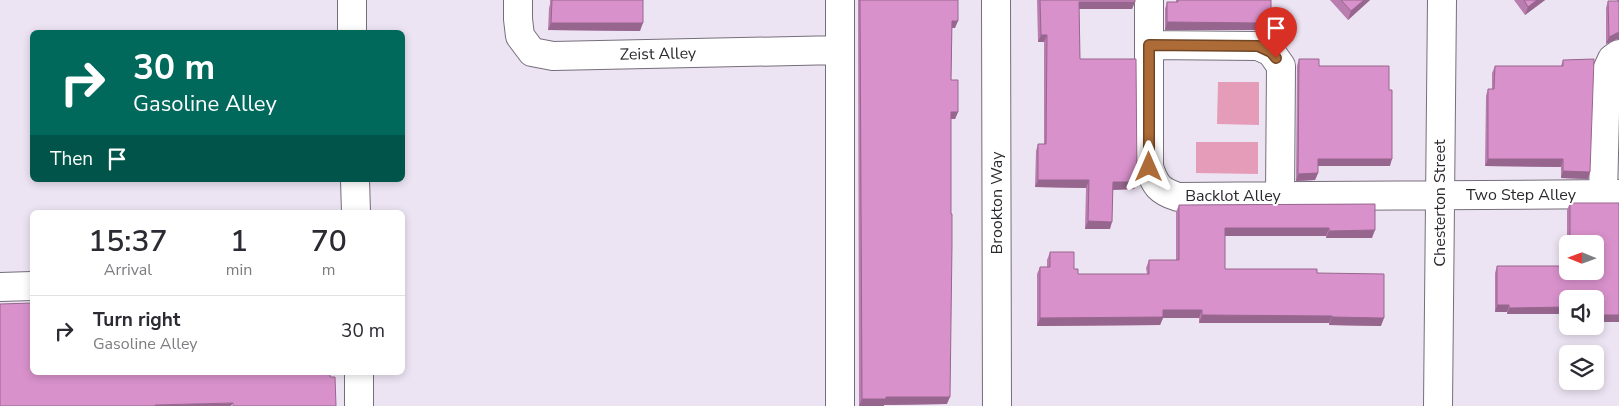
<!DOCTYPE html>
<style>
body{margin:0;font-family:"Nunito Sans",sans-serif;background:#f2f2f3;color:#2b2b33;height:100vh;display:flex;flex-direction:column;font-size:19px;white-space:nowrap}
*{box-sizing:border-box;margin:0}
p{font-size:16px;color:#7c7c81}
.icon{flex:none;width:28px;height:28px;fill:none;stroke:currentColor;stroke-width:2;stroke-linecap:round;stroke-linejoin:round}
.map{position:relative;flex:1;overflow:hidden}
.side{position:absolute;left:30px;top:210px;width:375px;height:165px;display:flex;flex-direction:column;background:#fff;border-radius:8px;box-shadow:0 2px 8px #0003}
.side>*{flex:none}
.top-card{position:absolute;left:30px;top:30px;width:375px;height:152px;border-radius:8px;box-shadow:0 2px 8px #0003;background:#00695c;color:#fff;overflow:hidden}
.needle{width:32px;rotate:271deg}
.tools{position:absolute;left:1559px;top:235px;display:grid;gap:10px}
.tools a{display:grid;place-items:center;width:45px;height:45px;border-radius:8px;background:#fff;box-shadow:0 2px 8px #0003;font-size:25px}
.pin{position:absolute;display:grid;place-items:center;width:42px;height:42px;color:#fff;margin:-51px -21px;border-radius:50% 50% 50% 0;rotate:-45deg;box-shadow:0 0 5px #0007}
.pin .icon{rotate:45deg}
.me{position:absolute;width:55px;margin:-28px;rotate:0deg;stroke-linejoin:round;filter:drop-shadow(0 0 4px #0008)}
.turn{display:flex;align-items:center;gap:18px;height:105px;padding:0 20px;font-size:22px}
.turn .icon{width:65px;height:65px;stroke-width:2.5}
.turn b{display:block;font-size:35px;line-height:42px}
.then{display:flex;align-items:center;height:48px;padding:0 20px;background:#0003;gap:10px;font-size:19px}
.eta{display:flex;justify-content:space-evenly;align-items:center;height:85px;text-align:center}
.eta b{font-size:30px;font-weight:600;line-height:35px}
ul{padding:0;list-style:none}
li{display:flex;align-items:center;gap:15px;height:70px;padding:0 20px;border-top:1px solid #e1e1e2}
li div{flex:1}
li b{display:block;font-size:19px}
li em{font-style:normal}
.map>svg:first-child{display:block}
</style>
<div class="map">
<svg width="1619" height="406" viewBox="0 0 1619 406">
<rect width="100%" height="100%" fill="#ede4f3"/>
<!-- green -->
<path fill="#e59cb9" d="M1218,82H1259V125L1217,124Z
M1196,142H1258V174L1196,173Z"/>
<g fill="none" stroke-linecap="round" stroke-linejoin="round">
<defs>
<path id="minor" d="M352,0V32
M518,0V19L520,36L532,52L553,56L840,50
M996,0L997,406
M1149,0V167C1155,185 1159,191 1178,197L1619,194
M1149,45L1258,46L1271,52L1281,66L1280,196
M355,180L356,212
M1603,195L1606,72L1612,59L1619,54
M0,287L32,286
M359,372V406
M840,406V0
M1438,406L1442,0"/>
</defs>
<!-- minor casing -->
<use href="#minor" stroke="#766e7b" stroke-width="30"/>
<!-- minor -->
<use href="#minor" stroke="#fff" stroke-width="28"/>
</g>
<!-- wall -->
<path fill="#ba7daf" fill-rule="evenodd" d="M550,0H643L640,31L548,30L549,8L550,4Z
M858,0H958L955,28H952L951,80L958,112L955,119H951L947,404L884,405V406H859Z
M1037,0H1135L1132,9H1079L1080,59L1137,182L1134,189L1113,190L1110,229H1085L1086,188L1035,187L1036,151L1038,144H1044V42H1038Z
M1176,0H1271V26L1268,33L1258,30H1165V9L1167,2H1176Z
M1330,0H1370L1348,20Z
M1514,0H1545L1525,15Z
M1617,0H1619L1617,39L1606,44V8L1608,1H1617Z
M1299,59L1319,66L1390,166H1318V173L1315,180L1296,181L1297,66Z
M1563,60L1588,179L1561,178V167L1485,166L1486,96L1488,89H1492V73L1495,66H1561Z
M1570,203H1619V322H1595V299H1568V322H1565V314H1507V312H1495V273L1497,266H1567V210ZM1568,244H1595V271H1568Z
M1375,204L1372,238H1326V236H1225V269L1317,273L1381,326L1329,325V323H1199V318H1163L1160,325L1037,326V274L1040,267H1047V260L1050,252L1074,269L1078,274H1147L1146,268L1149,260H1176V212L1179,205Z"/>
<!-- shaded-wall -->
<path fill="#97668e" d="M1364,0H1370L1348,20L1351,11Z
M1537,0H1545L1525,15L1528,7Z
M1079,2H1135L1132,9H1076Z
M952,21H958L955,28H949Z
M1167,22L1261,23L1258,30H1165Z
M551,23H643L640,31L548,30Z
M1619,32V39H1617L1606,44L1609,37Z
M1041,35H1047L1044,42H1038Z
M951,112H958L955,119H948Z
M1318,159H1392L1390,166H1315Z
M1488,159H1563L1561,167L1485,166Z
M1563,171L1590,172L1588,179L1561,178Z
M1318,173L1315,180L1296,181L1298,174Z
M1038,180H1089L1086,188L1035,187Z
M1113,182H1137L1134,189L1110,190Z
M1088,221L1112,222L1110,229H1085Z
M1225,228H1329L1326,236H1222Z
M1375,230L1372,238H1326L1329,231Z
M1497,305H1509L1507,312H1495Z
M1567,307L1565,314H1507L1509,308Z
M1163,310H1202L1199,318H1163L1160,325L1037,326L1040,318Z
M1202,315L1332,316L1329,323H1199Z
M1567,315L1568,322H1565Z
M1595,315H1619V322H1595Z
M1332,317L1384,318L1381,326L1329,325Z
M886,397H950L947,404L884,405V406H859L862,399Z
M233,403L231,406H155V405Z"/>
<!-- building -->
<path fill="#d891cb" stroke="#97668e" d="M552,0H643V23H551Z
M860,0H958V21H952L951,80H958V112H951V214H952V245L950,397H886V399H862Z
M1040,0H1135V2H1079L1080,59H1136L1137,182H1113L1112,222L1088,221L1089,180H1038V144H1046L1047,35H1041Z
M1178,0H1271V26L1261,23L1167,22V2H1178Z
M1341,0H1364L1351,11Z
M1524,0H1537L1528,7Z
M1608,1H1619V32L1609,37Z
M1299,59H1319V66H1389V90H1392V159H1318V173L1298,174Z
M1594,59L1590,172L1563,171V159H1488V89H1494L1495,66H1563V60Z
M1570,203H1619V315H1595V299H1568V315L1567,307L1509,308V305H1497V266H1568V271H1595V244H1570Z
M1375,204V230L1329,231V228H1225V269H1317V273L1384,274V318L1332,317V316L1202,315V310H1163V317L1040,318V267H1050V252H1074V269H1078V274H1149V260H1179V205Z
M32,303V372H330V377H335L336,406H233V403L155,405L156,406H0V304Z"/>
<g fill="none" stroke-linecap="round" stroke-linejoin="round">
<defs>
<path id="route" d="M1149,167V45L1258,46L1271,52L1276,58"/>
</defs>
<!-- route casing -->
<use href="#route" stroke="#704624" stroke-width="12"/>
<!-- route -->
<use href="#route" stroke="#ad6b37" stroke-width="9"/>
</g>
<g text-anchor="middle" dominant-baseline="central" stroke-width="4" stroke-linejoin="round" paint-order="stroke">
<!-- street labels -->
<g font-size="16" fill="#2c292e" stroke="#fff">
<text transform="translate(658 54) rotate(-1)">Zeist Alley</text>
<text x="1521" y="195">Two Step Alley</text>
<text x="1233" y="196">Backlot Alley</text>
<text transform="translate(997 203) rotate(-90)">Brookton Way</text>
<text transform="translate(1440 203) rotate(-90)">Chesterton Street</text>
</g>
</g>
</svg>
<div class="tools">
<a><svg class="needle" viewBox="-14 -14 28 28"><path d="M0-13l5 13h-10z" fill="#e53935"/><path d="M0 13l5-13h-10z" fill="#7c7c81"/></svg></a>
<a><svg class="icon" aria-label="sound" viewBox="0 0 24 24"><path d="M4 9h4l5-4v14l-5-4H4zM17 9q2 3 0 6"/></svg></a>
<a><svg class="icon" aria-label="layers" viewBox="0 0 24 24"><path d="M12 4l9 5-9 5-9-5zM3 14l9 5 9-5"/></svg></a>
</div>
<div class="pin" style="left:1276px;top:58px;background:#d93025"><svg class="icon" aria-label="arrive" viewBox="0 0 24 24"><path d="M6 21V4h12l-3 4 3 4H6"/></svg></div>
<svg class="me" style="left:1149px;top:167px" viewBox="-20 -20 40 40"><path d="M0-17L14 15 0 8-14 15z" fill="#ad6b37" stroke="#fff" stroke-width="4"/></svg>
<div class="top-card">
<div class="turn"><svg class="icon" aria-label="right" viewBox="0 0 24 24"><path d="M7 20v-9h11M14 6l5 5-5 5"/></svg><div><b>30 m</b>Gasoline Alley</div></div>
<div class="then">Then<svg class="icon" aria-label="arrive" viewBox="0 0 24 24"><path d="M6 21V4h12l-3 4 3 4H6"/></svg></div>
</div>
<section class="side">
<div class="eta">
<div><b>15:37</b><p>Arrival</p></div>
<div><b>1</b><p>min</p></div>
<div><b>70</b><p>m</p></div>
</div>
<ul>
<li><svg class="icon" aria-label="right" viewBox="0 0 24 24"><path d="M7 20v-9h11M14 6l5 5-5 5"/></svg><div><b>Turn right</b><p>Gasoline Alley</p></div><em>30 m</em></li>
</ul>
</section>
</div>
